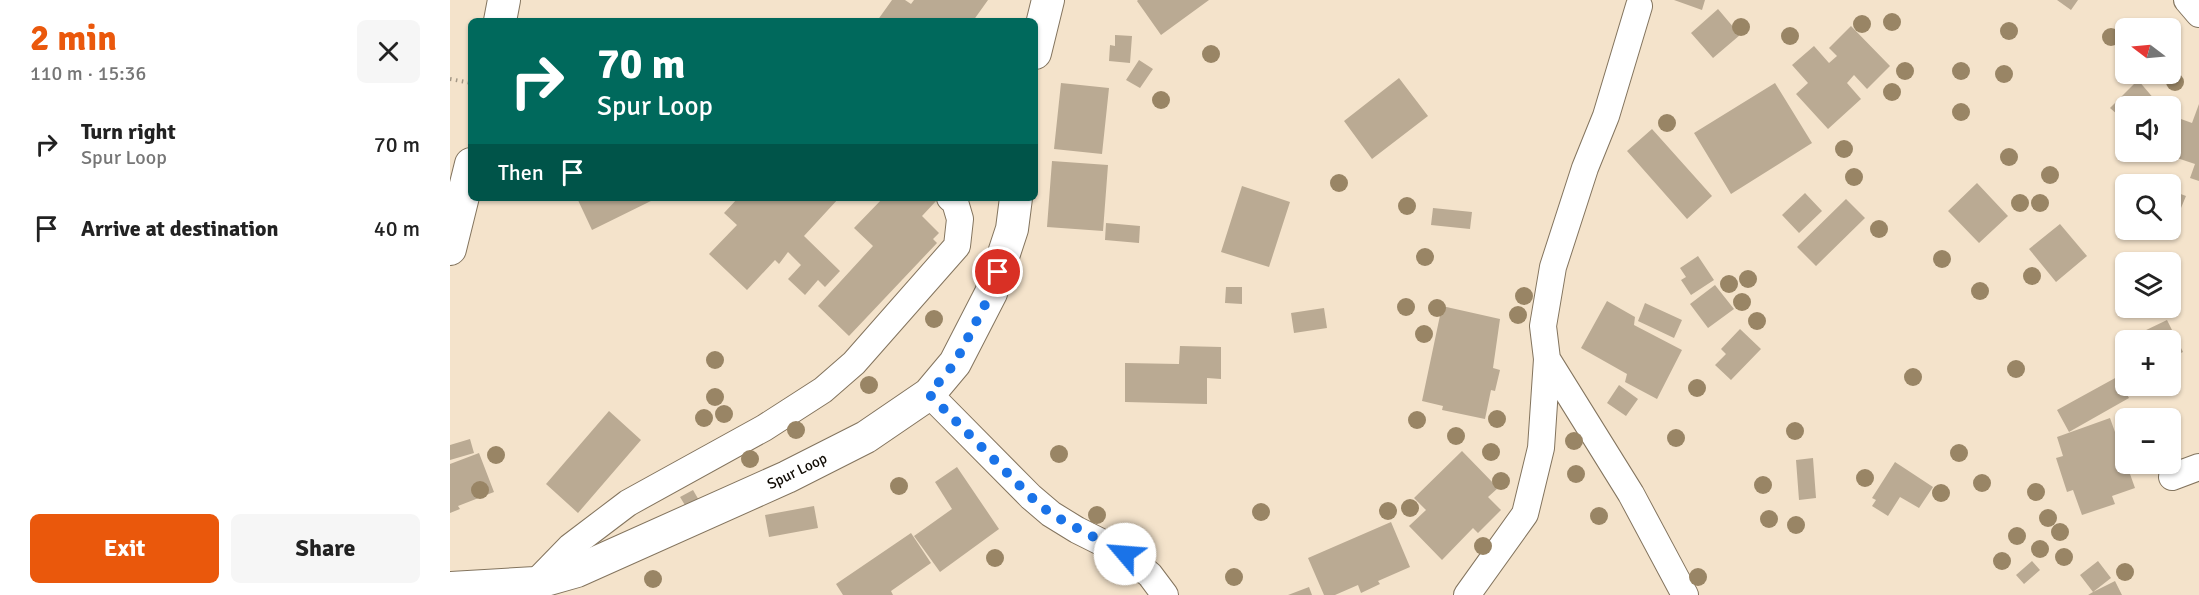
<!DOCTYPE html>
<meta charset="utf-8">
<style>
body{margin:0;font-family:Signika,sans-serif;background:#f6f6f6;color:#222;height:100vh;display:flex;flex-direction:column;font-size:22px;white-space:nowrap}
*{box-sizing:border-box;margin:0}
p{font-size:20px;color:#767676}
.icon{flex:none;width:33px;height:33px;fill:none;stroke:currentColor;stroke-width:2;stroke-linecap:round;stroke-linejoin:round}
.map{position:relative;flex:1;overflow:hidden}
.sheet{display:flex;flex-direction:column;background:#fff;width:450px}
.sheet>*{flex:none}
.top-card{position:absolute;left:18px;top:18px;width:570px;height:183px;border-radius:9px;box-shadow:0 2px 4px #0004;background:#00695c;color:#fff;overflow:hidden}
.needle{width:39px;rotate:286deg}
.buttons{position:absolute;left:1665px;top:18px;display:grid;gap:12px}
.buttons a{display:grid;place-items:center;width:66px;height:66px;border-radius:9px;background:#fff;box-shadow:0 2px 4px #0004;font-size:30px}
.pin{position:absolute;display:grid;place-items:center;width:51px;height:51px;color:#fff;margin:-26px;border:3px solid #fff;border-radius:50%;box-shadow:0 2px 6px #0007}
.me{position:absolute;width:66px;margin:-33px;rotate:297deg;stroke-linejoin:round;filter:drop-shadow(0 0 4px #0008)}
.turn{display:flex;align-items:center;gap:21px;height:126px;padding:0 30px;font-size:27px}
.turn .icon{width:78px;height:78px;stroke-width:2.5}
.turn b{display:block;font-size:42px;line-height:51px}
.then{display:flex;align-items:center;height:57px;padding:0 30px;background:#0003;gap:12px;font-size:22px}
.round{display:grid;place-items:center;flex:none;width:63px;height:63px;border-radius:9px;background:#f6f6f6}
.headline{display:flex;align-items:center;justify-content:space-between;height:102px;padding:0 30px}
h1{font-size:36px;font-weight:800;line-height:45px;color:#ea580c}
.button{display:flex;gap:12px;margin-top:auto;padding:12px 30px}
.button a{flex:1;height:69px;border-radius:9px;background:#ea580c;color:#fff;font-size:24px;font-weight:800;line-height:69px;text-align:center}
.button a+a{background:#f6f6f6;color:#222}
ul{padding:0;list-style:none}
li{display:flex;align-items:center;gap:18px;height:84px;padding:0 30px}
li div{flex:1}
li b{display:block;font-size:22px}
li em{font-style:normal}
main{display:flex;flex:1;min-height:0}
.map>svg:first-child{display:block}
</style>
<main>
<section class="sheet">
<div class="headline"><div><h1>2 min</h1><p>110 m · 15:36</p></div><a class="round"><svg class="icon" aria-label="close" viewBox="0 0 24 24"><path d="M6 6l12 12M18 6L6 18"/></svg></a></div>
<ul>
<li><svg class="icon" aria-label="right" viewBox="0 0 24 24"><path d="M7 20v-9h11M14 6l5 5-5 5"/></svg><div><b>Turn right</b><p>Spur Loop</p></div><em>70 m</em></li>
<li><svg class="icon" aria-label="arrive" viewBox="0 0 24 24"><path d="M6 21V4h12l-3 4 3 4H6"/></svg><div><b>Arrive at destination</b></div><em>40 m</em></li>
</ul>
<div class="button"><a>Exit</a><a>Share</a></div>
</section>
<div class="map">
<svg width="1749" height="595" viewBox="0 0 1749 595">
<rect width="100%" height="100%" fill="#f4e3cb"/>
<!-- building -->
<path fill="#baaa93" d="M442,0H455L461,4L464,0H538L523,21H427Z
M688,0H759L711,35L687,1Z
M1224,0H1255L1252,10Z
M1607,0H1628L1621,10Z
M1268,9L1290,35L1263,58L1241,33Z
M1401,26L1440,66L1417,89L1404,75L1397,83L1411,99L1378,129L1346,94L1358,83L1342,65L1364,46L1379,63L1387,56L1379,48Z
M665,35L682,36L680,63L659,61L660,45L665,46Z
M689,60L703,69L690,88L676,80Z
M949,78L978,116L922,159L894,121Z
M1688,80L1705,100L1700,106H1676V122L1660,108Z
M611,83L659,88L652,154L604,149Z
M1325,83L1362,143L1281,194L1244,133Z
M1749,104V181L1740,178L1745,164L1718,155L1731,119L1742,123Z
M1202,129L1262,196L1237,219L1177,151Z
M602,161L658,165L653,231L597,227Z
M1688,176L1708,184H1684Z
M1527,183L1558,216L1529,243L1498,211Z
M792,186L840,202L819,267L771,252Z
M1720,190L1736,196L1726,220L1720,218Z
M1355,193L1372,211L1349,233L1332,215Z
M127,198H207L142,230Z
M288,198H389L354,236L390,271L375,287L368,280L355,295L338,279L351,265L338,252L329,264L325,260L297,290L259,254L287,225L274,213Z
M433,198H485L487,200L472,216L489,233L483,239L487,243L399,336L368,306L423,246L404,228Z
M1396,199L1415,218L1366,266L1347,247Z
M983,208L1022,212L1020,229L981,225Z
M656,223L690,226L689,243L655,240Z
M1610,224L1637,256L1606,282L1579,249Z
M1248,256L1264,280L1241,295L1231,280L1236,277L1230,268Z
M1265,285L1284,309L1258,328L1240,304Z
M776,287H792V304L775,303Z
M1157,301L1185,317L1184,325L1232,350L1207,399L1175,382L1177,374L1131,348Z
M1195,303L1232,320L1224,338L1188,321Z
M992,306L1050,319L1043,368L1050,370L1045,391L1041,390L1035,419L992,410L993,406L972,401Z
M874,308L877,328L844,333L841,313Z
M1717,320L1733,352L1720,358V340H1696L1692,332Z
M1290,329L1311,349L1281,380L1265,365L1276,354L1271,349Z
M730,346L771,347V379L757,378V404L675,402V363L729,364Z
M1667,377L1679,398L1619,432L1607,410Z
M1169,385L1188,399L1176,416L1157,403Z
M159,411L191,440L128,513L96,484Z
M1660,418L1685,488L1662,496L1665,504L1632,515L1623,490L1617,492L1606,458L1613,456L1607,437Z
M20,439L24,453L0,460V445Z
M1012,451L1048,488L1038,497L1051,510L1028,533L1023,528L992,560L959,526L976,510L964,498Z
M29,453L44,492L8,506L10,509L0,513V464Z
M1363,458L1366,498L1349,500L1346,460Z
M1445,462L1483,487L1469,508L1450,497L1438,516L1422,506L1426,500L1422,498Z
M507,467L549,529L490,572L464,536L502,509L485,482Z
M243,490L250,502L238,510L230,497Z
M364,506L368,528L319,537L315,515Z
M941,522L960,567L928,581L930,584L911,593L908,585L885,595H874L858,558Z
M461,533L481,563L441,591L443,595H393L386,584Z
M1582,561L1590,570L1574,584L1566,575Z
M1648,561L1661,578L1643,592L1630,575Z
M1665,581L1672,595H1638L1643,592Z
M859,587L862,595H838Z"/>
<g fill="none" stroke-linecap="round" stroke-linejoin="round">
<defs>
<path id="minor" d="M1737,0L1749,14
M1097,359L1181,494L1235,595
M479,394L581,497L601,514L627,530L675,554L700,575L715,595
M1722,477L1749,467
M85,583L120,547L178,503L314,428L373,390L404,363L507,246L510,219L505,202L500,198
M1017,595L1075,514L1091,448L1097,359L1093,326L1103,267L1135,168L1156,116L1189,6"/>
<path id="tertiary" d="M50,21L54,0
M585,53L598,0
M0,249L21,164
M0,588L85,583L127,571L337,477L416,437L479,394L505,363L541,293L562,229L566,198"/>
</defs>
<!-- minor casing -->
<use href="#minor" stroke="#83745e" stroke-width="28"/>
<!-- tertiary casing -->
<use href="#tertiary" stroke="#83745e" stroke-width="34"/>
<!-- path -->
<path stroke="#a39785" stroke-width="4" stroke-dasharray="1.5 4.5" stroke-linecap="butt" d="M0,79L21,83"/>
<!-- minor -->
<use href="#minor" stroke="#fff" stroke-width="26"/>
<!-- tertiary -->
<use href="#tertiary" stroke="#fff" stroke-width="32"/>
</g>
<!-- trees -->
<g fill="#998565">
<circle cx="1442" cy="22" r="9"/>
<circle cx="1412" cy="24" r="9"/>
<circle cx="1291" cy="27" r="9"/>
<circle cx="1559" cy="31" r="9"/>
<circle cx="1340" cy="36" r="9"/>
<circle cx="1661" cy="37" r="9"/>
<circle cx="761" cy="54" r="9"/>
<circle cx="1455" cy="71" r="9"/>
<circle cx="1511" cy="71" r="9"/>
<circle cx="1554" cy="74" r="9"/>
<circle cx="1725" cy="82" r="9"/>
<circle cx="1442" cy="92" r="9"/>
<circle cx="711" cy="100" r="9"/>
<circle cx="1511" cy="112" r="9"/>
<circle cx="1217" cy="123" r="9"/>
<circle cx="1394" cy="149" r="9"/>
<circle cx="1559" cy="157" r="9"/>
<circle cx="1600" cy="175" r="9"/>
<circle cx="1404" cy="177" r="9"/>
<circle cx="889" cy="183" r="9"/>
<circle cx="1570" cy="203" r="9"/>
<circle cx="1590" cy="203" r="9"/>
<circle cx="957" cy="206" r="9"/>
<circle cx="1429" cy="229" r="9"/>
<circle cx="975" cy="257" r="9"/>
<circle cx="1492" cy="259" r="9"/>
<circle cx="1582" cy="276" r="9"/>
<circle cx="1298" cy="279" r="9"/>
<circle cx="1279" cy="284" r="9"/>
<circle cx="1530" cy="291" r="9"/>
<circle cx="1074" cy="296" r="9"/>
<circle cx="1292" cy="302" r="9"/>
<circle cx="956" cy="307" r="9"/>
<circle cx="987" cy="308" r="9"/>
<circle cx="1068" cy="315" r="9"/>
<circle cx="484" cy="319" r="9"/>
<circle cx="1307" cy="321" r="9"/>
<circle cx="974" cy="334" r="9"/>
<circle cx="265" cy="360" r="9"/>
<circle cx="1566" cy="369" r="9"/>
<circle cx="1463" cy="377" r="9"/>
<circle cx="419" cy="385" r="9"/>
<circle cx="1247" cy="388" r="9"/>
<circle cx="265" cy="397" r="9"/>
<circle cx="274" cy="414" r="9"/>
<circle cx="254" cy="418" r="9"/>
<circle cx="1047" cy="419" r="9"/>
<circle cx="967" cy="420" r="9"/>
<circle cx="346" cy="430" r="9"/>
<circle cx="1345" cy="431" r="9"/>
<circle cx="1006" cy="436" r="9"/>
<circle cx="1226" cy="438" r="9"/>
<circle cx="1124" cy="441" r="9"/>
<circle cx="1041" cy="452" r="9"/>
<circle cx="1509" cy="453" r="9"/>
<circle cx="609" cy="454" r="9"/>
<circle cx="46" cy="455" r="9"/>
<circle cx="300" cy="459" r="9"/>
<circle cx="1126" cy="474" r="9"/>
<circle cx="1415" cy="478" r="9"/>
<circle cx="1051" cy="481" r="9"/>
<circle cx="1532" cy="483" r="9"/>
<circle cx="1313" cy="485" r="9"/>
<circle cx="449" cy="486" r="9"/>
<circle cx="30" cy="490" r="9"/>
<circle cx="1586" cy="492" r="9"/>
<circle cx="1491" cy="493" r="9"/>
<circle cx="960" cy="508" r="9"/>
<circle cx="938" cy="511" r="9"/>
<circle cx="811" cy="512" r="9"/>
<circle cx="647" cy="515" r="9"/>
<circle cx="1149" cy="516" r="9"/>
<circle cx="1598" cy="518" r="9"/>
<circle cx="1319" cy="519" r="9"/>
<circle cx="1346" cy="525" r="9"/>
<circle cx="1610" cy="532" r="9"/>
<circle cx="1567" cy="536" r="9"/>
<circle cx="1033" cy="546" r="9"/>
<circle cx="1590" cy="549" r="9"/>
<circle cx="1614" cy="557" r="9"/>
<circle cx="545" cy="558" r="9"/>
<circle cx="1552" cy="561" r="9"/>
<circle cx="1675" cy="572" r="9"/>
<circle cx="784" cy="577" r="9"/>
<circle cx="1248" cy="577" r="9"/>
<circle cx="203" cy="579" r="9"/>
</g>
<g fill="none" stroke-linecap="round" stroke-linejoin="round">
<!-- route -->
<path stroke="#1a73e8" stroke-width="10" stroke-dasharray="0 18" d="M548,272L541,293L505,363L479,394L581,497L601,514L675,554"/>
</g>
<g text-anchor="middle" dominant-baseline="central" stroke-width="5" stroke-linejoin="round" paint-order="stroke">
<!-- street labels -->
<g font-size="15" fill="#100b04" stroke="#fff">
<text transform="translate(347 471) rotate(-26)">Spur Loop</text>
</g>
</g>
</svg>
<div class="buttons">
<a><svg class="needle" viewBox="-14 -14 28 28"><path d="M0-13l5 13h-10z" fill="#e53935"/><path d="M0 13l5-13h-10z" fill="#767676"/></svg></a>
<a><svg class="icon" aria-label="sound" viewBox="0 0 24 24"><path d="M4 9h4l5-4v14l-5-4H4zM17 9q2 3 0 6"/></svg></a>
<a><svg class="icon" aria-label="search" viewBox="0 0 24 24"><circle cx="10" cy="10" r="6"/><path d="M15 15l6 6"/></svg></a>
<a><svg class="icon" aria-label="layers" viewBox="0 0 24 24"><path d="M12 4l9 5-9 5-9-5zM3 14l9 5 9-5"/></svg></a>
<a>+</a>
<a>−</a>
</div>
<div class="pin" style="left:548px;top:272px;background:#d93025"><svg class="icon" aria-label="arrive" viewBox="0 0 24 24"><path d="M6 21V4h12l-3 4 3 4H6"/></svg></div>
<svg class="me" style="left:675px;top:554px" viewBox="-20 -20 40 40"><circle r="19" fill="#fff"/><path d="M0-13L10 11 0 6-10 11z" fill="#1a73e8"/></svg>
<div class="top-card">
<div class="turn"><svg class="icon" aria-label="right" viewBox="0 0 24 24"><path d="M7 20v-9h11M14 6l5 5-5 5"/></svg><div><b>70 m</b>Spur Loop</div></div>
<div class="then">Then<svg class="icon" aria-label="arrive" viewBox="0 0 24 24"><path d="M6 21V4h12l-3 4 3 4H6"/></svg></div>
</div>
</div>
</main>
